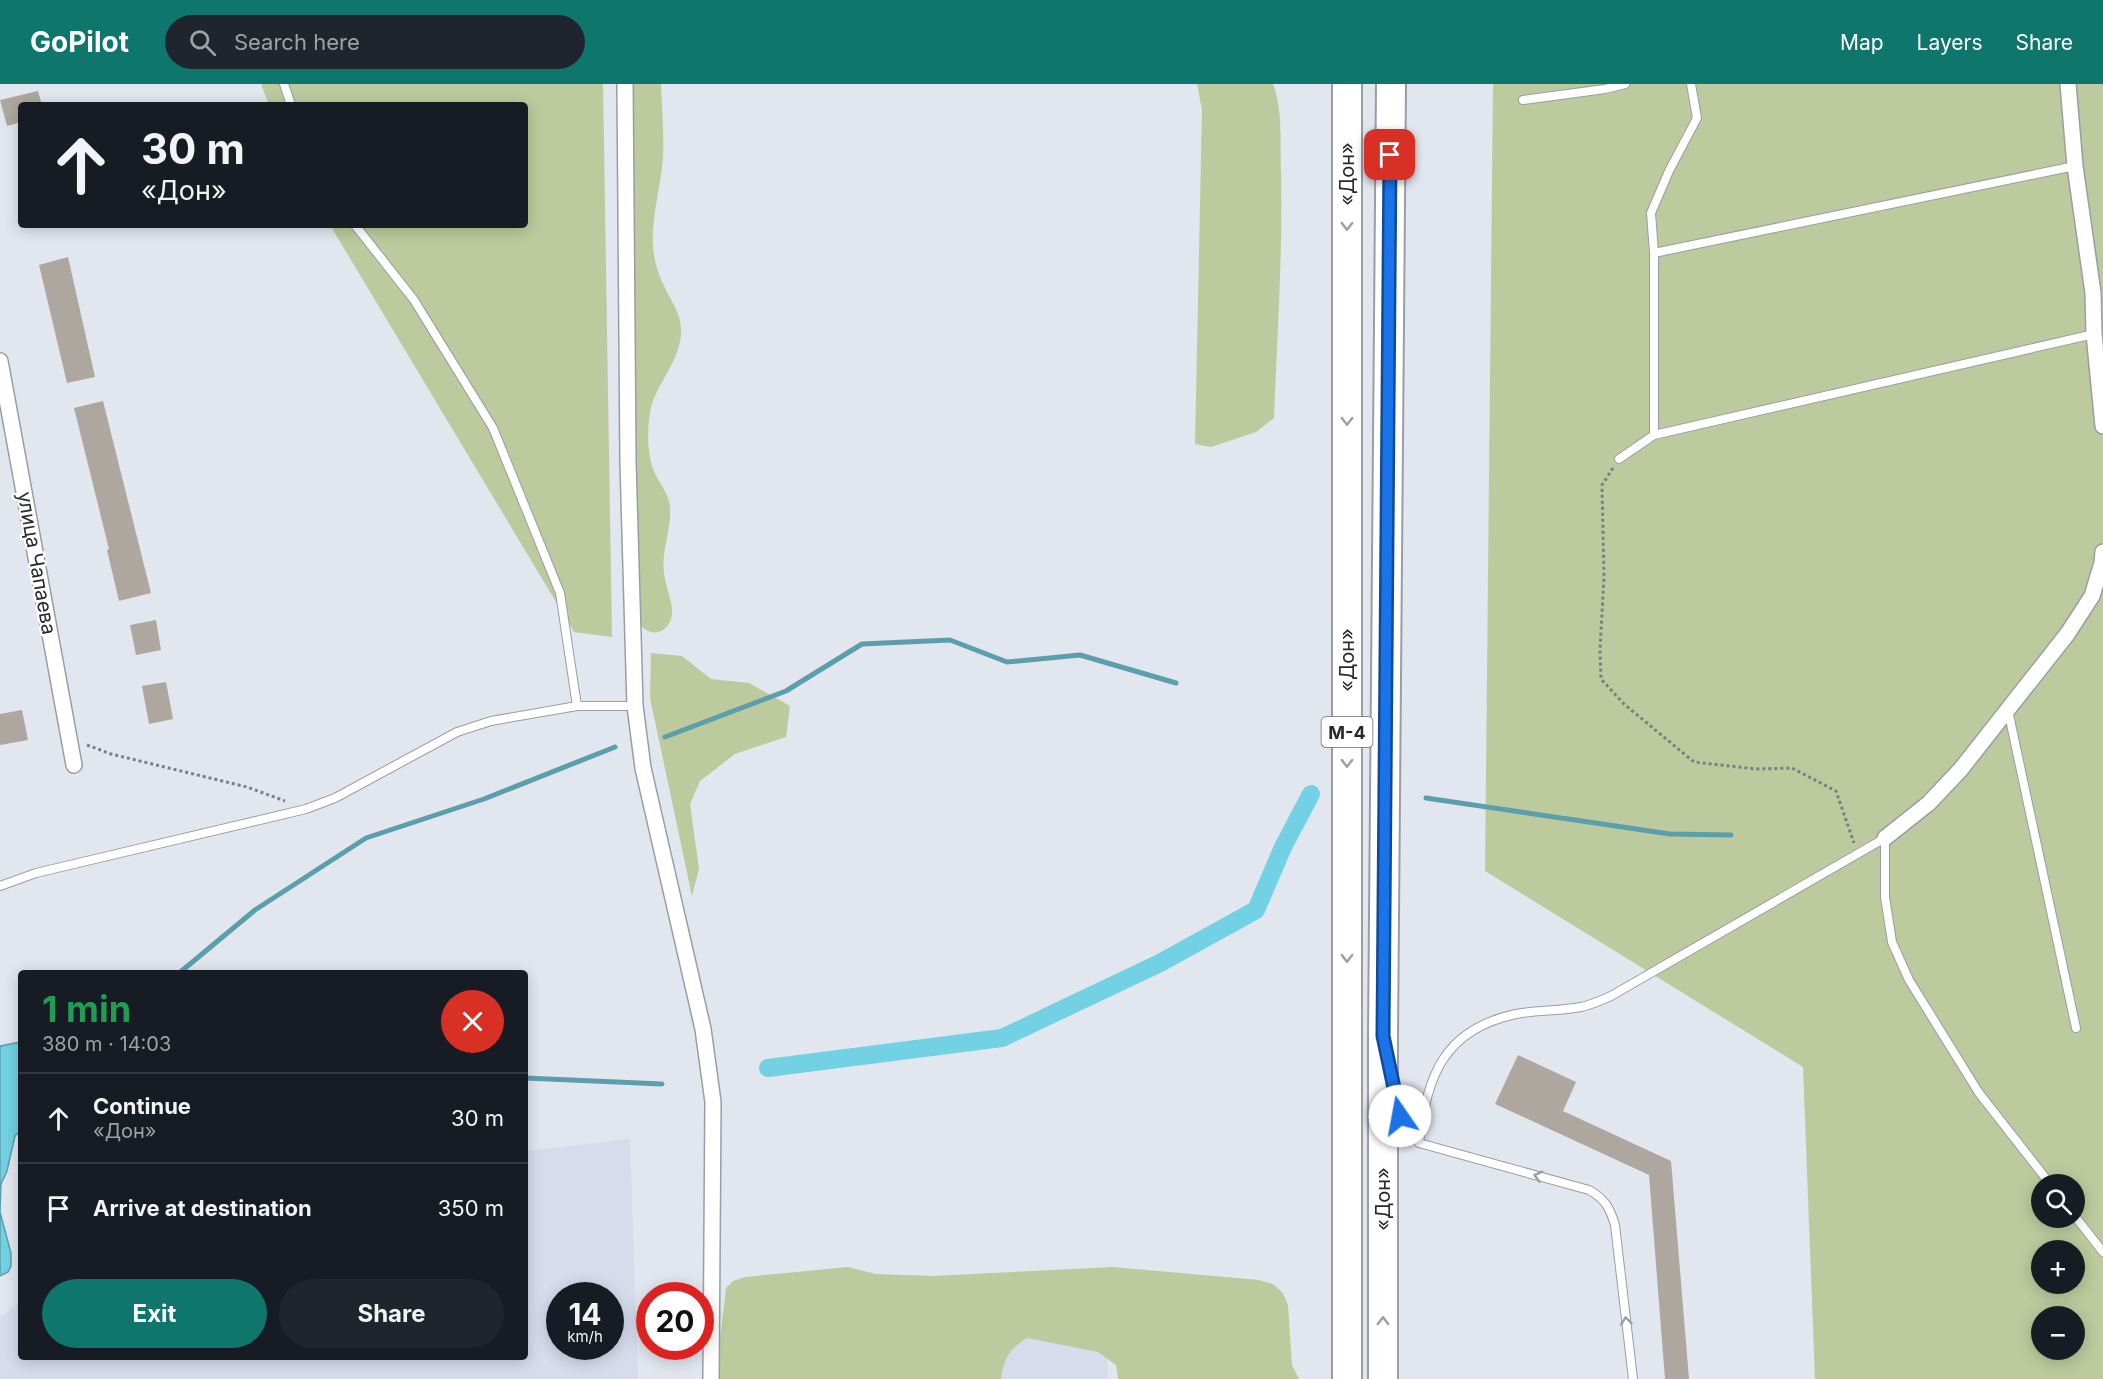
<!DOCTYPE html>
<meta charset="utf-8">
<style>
body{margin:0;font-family:Inter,sans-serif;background:#20242c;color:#f1f3f6;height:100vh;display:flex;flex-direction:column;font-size:22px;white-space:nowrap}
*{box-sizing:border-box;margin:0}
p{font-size:20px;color:#9ea1a6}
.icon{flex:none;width:33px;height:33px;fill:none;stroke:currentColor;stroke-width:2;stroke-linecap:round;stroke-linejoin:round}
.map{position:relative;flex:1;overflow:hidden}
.panel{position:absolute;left:18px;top:886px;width:510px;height:390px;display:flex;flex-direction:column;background:#171b24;border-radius:6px;box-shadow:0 3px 15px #0003}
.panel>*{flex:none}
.hud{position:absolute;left:18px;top:18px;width:510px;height:126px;border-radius:6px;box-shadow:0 3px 15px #0003;background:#171b24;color:#f1f3f6;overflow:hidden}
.buttons{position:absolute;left:2031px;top:1090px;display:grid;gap:12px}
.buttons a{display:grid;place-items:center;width:54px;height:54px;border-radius:50%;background:#171b24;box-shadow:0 3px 15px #0003;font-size:30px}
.speed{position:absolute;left:546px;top:1198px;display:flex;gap:12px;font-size:30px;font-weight:700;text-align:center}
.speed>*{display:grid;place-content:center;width:78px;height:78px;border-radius:50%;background:#171b24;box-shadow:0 3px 15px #0003;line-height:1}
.speed small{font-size:15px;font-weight:400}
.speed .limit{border:9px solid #d22;background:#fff;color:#111}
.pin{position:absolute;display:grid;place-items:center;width:51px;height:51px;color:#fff;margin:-26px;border-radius:12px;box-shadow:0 3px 9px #0006}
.me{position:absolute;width:66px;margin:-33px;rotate:348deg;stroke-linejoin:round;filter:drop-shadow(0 0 4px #0008)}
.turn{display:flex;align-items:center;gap:21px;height:126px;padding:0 24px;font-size:27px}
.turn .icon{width:78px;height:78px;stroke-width:2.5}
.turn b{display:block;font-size:42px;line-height:51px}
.round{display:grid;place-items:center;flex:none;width:63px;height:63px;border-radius:32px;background:#20242c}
.head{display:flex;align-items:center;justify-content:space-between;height:102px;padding:0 24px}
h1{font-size:36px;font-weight:700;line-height:45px;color:#1e9e55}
.primary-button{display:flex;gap:12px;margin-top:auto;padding:12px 24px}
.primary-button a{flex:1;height:69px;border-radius:36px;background:#0f766e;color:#fff;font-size:24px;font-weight:700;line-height:69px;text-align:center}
.primary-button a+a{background:#20242c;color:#f1f3f6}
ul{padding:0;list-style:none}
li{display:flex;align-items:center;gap:18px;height:90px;padding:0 24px;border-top:2px solid #363941}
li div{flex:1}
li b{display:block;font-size:22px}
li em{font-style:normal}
header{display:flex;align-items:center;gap:36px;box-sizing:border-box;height:84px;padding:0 30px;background:#0f766e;color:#fff}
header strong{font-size:28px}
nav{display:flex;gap:33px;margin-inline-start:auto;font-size:21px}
.search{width:420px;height:54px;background:#20242c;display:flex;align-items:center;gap:15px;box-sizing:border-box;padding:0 21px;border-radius:33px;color:#9ea1a6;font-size:22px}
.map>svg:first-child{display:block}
</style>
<header>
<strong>GoPilot</strong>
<div class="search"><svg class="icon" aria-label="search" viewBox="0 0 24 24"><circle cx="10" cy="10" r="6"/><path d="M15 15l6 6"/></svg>Search here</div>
<nav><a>Map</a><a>Layers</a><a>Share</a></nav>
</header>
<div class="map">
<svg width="2103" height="1295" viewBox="0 0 2103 1295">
<rect width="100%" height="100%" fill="#e2e6ef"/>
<!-- built -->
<path fill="#d7dced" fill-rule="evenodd" d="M630,1055L638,1295H0V1233L21,1218V1274H525V1067ZM560,1212H610V1263H560Z
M988,1240L1107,1263L1108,1295H989Z"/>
<!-- green -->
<path fill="#bdca9d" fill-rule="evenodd" d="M261,0H603L612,553L574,548L330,141H525V21H269Z
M632,0H661C662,24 664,49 663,73C661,103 651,133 653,163C654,176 658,190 664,202C671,217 682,231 681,248C681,275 658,298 651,323C647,341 647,365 652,382C656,396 669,408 670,423C672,449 658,470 666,499C668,509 673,521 672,530C669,554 644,554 636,533Z
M1197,0H1273C1283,27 1280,58 1281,86C1283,169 1277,252 1274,334L1256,348L1211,363L1195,360L1202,26Z
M1493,0H2103V1295H1815L1803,983L1485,787ZM2042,1101H2074V1134H2042ZM2042,1167H2074V1200H2042ZM2042,1233H2074V1266H2042Z
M651,569L682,572L711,595L749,599L790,622L786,653L735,670L700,697L690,720L699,785L692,812L650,614Z
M848,1183L876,1190L933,1192L1113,1183L1259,1196L1273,1200L1283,1209L1288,1221L1292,1281L1299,1295H1118L1116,1281L1098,1268L1027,1254C1009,1265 1004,1274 1001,1295H719L720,1257L726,1204L733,1197L745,1193Z"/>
<!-- water -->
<path fill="#72d1e3" stroke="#5c9fac" stroke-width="1.5" d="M21,958V1046L15,1052L7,1087L1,1100L0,1128L11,1169V1182L8,1188L0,1192V962Z"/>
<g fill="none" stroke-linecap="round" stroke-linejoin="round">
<!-- stream -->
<path stroke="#5c9fac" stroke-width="5" d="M665,653L786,607L862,560L950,556L1007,578L1080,571L1176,599
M1426,714L1670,750L1731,751
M178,890L255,826L366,754L484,715L615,663
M525,994L662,1000"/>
<!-- canal -->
<path stroke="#72d1e3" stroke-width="18" d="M768,984L1002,954L1160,879L1256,826L1283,763L1311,710"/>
</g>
<!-- building -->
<path fill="#ada79f" d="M38,7L42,21H21V38L7,42L0,16Z
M68,173L95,293L67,299L39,181Z
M103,317L151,509L119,517L107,466L109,465L74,324Z
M156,536L161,566L136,571L130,541Z
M166,598L173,635L149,640L142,602Z
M22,626L28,656L0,661V630Z
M1518,971L1576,998L1563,1027L1671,1077L1689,1295H1665L1649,1091L1495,1020Z"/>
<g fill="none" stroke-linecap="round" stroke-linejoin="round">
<defs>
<path id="lane" d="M284,0L291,21
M1523,16L1605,5L1625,0
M355,141L414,216L493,344L560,509L577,622
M1654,169L2075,82
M1654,351V169L1651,129L1669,87L1697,34L1691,0
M1619,375L1654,351L2094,250L2095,252
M2008,626L2076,944
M0,802L36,789L306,725L335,714L457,648L491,637L577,622H635
M1395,1010C1400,1034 1402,1042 1419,1059L1589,1106C1605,1115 1610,1124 1615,1141L1633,1295
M1419,1059C1426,993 1444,945 1516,930C1537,926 1560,927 1581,923C1591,921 1602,916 1611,912L1885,754V813L1892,858L1909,896L1979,1009L2051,1101
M2074,1131L2103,1168"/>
<path id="street" d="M625,0L628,378L635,622L643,684L703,945L713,1018L711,1295
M2068,0L2075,82L2093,209L2094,250L2103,342
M0,277L74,681
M1885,754L1929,719L1961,685L2068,549L2092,512L2102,479L2103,468"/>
<path id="highway" d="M1347,0V1295
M1383,1295V952L1391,0"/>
</defs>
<!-- lane casing -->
<use href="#lane" stroke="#9a9da6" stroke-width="10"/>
<!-- street casing -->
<use href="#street" stroke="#9a9da6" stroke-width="18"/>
<!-- highway casing -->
<use href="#highway" stroke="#9a9da6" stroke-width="32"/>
<!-- path -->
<path stroke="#7c7e85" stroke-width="3" stroke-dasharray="3 3" stroke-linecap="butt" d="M1613,384L1602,401L1604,493L1600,566L1601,595L1624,620L1694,678L1756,685L1792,684L1836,707L1854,759
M87,661L111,670L247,703L285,717"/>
<!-- lane -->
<use href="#lane" stroke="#fff" stroke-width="8"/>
<!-- street -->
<use href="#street" stroke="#fff" stroke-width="15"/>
<!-- highway -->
<use href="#highway" stroke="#fff" stroke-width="28"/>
</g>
<!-- one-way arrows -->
<defs><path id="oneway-chevron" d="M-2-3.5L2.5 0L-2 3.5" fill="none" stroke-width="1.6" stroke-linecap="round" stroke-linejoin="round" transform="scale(1.5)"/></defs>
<g stroke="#9e9fa0">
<use href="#oneway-chevron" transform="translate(1347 142) rotate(90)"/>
<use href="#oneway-chevron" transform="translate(1347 337) rotate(90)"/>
<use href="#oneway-chevron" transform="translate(1347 679) rotate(90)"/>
<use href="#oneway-chevron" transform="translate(1347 874) rotate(90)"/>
<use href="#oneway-chevron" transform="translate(1538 1092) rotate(-165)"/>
<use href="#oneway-chevron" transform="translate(1383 1237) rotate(-90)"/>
<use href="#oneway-chevron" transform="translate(1626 1237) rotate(-96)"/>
</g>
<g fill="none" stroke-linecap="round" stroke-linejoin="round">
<defs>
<path id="route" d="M1390,71L1383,952L1400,1032"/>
</defs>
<!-- route casing -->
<use href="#route" stroke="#114b97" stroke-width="15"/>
<!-- route -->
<use href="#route" stroke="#1a73e8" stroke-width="10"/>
</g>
<g text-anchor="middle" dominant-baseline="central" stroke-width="4.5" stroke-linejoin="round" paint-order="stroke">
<!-- shield labels -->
<rect fill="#fff" stroke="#68696c" stroke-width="1.5" x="1321.5" y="633" width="51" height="30" rx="4.5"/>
<g font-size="18" font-weight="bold" fill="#28292d">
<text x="1347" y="648">М-4</text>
</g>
<!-- street labels -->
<g font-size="20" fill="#28292d" stroke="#fff">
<text transform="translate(1347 90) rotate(-90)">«Дон»</text>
<text transform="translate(37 479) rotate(80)">улица Чапаева</text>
<text transform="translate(1347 576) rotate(-90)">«Дон»</text>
<text transform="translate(1383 1115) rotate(-90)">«Дон»</text>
</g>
</g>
</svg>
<div class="buttons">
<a><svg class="icon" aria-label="search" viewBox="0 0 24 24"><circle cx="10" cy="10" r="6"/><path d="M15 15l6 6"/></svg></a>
<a>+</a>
<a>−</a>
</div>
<div class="speed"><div>14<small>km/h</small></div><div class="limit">20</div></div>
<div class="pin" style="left:1390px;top:71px;background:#d93025"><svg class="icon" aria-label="arrive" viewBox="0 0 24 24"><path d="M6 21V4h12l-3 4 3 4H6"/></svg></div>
<svg class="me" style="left:1400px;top:1032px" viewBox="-20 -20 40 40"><circle r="19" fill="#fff"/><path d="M0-13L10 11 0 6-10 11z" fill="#1a73e8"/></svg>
<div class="hud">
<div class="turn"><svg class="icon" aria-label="ahead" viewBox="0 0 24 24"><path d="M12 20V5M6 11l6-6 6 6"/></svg><div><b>30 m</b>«Дон»</div></div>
</div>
<section class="panel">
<div class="head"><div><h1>1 min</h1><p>380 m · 14:03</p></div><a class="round" style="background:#d93025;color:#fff"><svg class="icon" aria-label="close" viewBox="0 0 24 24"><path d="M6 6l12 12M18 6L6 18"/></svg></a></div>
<ul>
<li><svg class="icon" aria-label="ahead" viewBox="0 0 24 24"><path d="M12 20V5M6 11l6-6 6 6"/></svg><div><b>Continue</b><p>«Дон»</p></div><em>30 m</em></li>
<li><svg class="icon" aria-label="arrive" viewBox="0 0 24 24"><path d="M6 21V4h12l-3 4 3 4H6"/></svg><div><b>Arrive at destination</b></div><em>350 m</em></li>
</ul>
<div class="primary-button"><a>Exit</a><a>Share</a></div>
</section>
</div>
